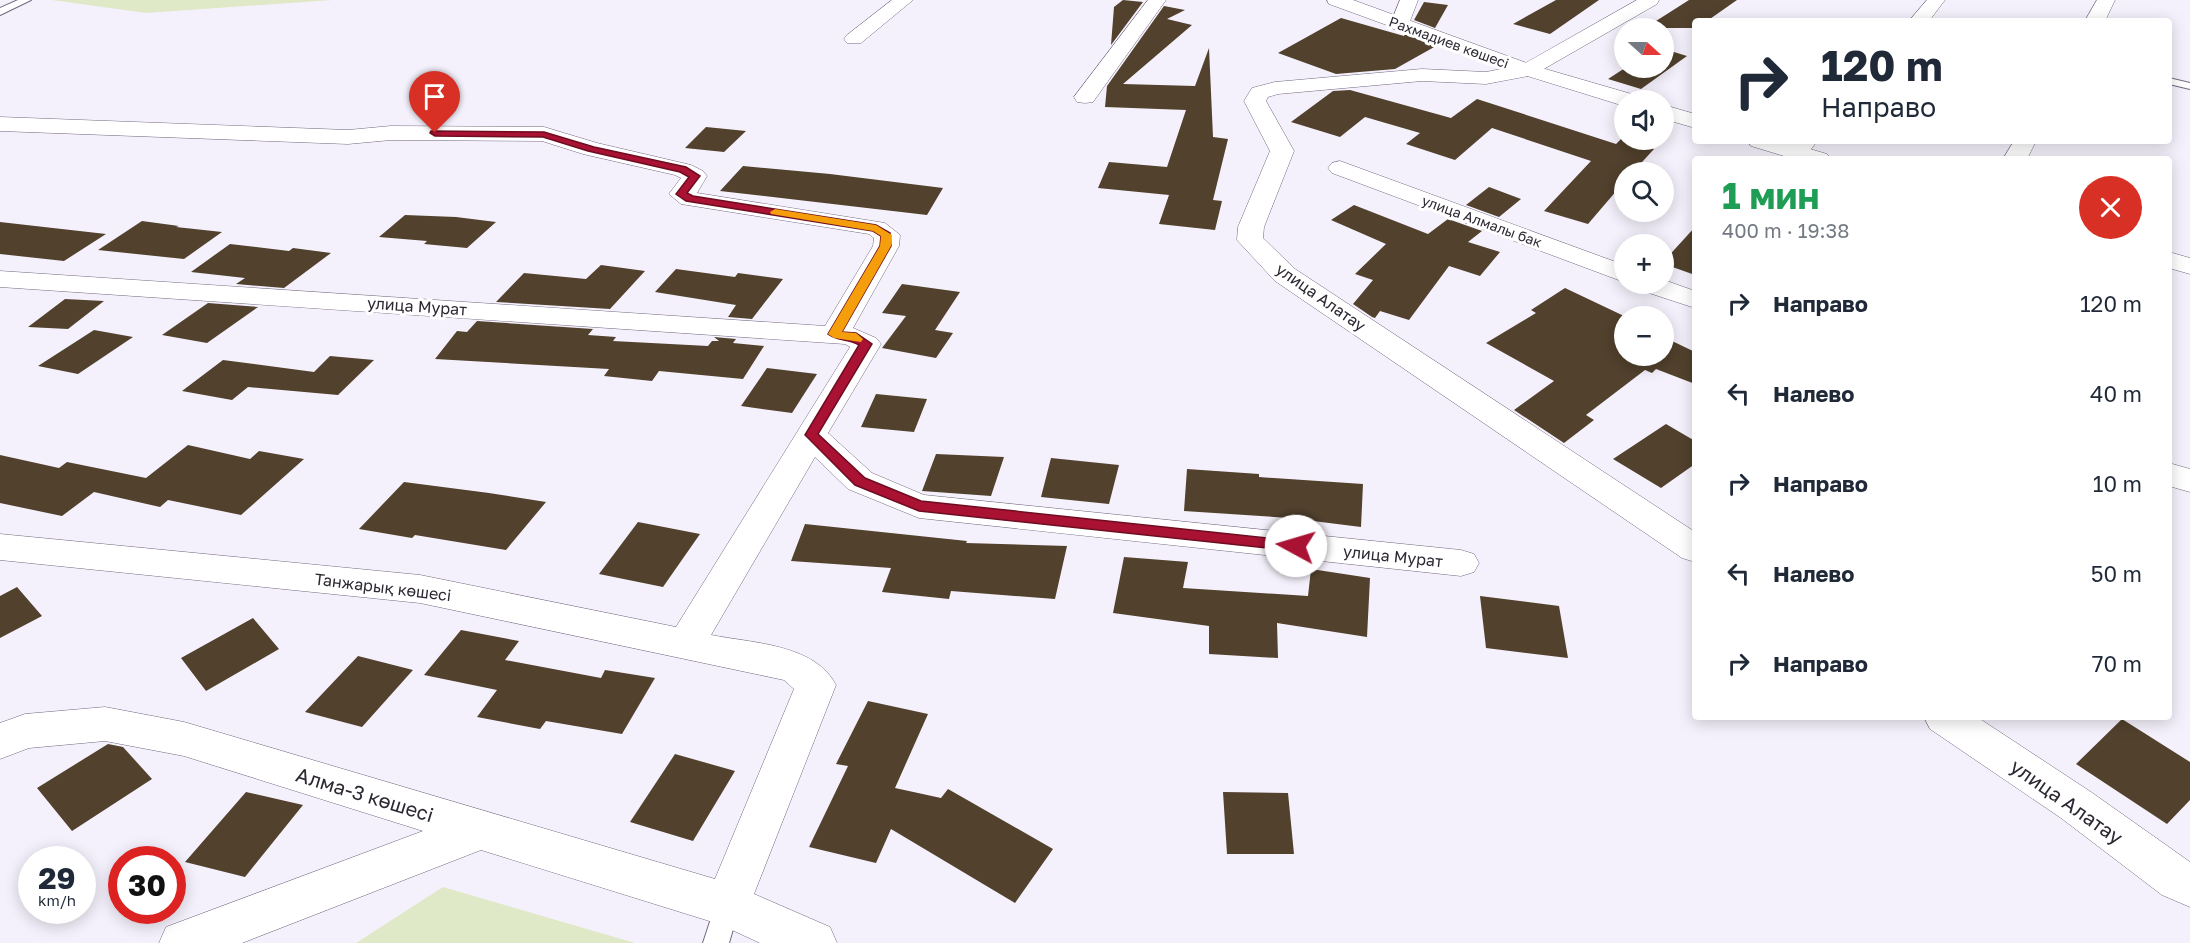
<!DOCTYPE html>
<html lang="ru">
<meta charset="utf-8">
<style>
body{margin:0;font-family:"Golos Text",sans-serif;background:#f2f2f3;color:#1f2937;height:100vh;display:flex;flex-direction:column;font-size:22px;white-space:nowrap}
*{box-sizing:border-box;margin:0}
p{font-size:20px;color:#747a83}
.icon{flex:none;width:33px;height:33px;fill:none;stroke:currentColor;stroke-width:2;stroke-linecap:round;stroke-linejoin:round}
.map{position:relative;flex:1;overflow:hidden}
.side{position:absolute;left:1692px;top:156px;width:480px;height:564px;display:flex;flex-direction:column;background:#fff;border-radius:6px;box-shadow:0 3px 15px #0003}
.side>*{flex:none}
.top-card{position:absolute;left:1692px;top:18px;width:480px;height:126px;border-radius:6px;box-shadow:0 3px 15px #0003;background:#fff;color:#1f2937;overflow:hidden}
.needle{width:39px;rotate:111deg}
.tools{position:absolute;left:1614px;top:18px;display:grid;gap:12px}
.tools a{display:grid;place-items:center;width:60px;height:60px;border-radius:50%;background:#fff;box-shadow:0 3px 15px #0003;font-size:30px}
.speed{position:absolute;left:18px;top:846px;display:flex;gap:12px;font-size:30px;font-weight:700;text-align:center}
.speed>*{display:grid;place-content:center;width:78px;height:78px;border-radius:50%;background:#fff;box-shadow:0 3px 15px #0003;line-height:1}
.speed small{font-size:15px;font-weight:400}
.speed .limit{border:9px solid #d22;background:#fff;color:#111}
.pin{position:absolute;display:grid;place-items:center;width:51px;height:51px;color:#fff;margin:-62px -26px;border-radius:50% 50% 50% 0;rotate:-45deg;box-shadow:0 0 6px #0007}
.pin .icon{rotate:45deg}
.me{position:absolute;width:66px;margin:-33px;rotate:276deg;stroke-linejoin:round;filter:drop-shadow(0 0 4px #0008)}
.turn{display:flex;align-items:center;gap:21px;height:126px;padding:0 30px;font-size:27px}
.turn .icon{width:78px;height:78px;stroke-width:2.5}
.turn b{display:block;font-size:42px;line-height:51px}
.round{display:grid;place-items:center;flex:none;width:63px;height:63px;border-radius:32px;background:#f2f2f3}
.overview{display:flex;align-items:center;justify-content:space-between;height:102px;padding:0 30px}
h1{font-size:36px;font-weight:700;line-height:45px;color:#1e9e55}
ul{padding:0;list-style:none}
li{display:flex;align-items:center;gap:18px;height:90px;padding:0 30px}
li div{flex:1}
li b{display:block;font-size:22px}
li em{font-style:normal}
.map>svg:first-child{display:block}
</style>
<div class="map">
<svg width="2190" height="943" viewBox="0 0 2190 943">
<rect width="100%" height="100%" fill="#f5f1fc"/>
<!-- green -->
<path fill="#dfe8c7" d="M52,0H333L146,13Z
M443,887L635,943H356Z"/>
<!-- building -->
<path fill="#51412d" d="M1123,0L1143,2L1111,45L1114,7Z
M1556,0H1599L1550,34L1513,24Z
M1689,0H1737L1707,21H1695V28H1645Z
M1424,2L1448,5L1435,28L1414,20Z
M1164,6L1185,10L1167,19L1192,25L1123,84L1195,86L1209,48L1213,137L1228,139L1213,200L1222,201L1215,230L1159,224L1169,195L1098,188L1109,162L1167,167L1186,110L1105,107L1107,86Z
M1341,18L1404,36L1405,34L1436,46L1395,69L1336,74L1278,53Z
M1664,49L1687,56L1641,89L1608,79L1625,68H1664Z
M1350,90L1451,118L1477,99L1616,144L1621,139L1654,149L1633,172H1624V182L1588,224L1544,211L1591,161L1492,128L1455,160L1406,144L1420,133L1365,117L1340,137L1291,122L1333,91Z
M706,127L746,131L724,152L685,148Z
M743,166L830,174L943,188L927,215L720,191Z
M1489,187L1521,199L1499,217L1466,205Z
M1354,205L1428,234L1448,219L1482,231L1468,242L1500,252L1480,276L1449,266L1409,320L1380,311L1375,318L1372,317L1353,304L1373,280L1355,274L1386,244L1331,220Z
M405,215L456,217L496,222L467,248L424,244L427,241L379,237Z
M142,221L179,226L176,227L222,232L184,259L98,250Z
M0,222L106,234L64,261L0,254Z
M1695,227V275L1664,264V261Z
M230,244L289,251L293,248L331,253L284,288L236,284L245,278L191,272Z
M601,265L645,271L610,309L496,302L524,273L586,279Z
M676,269L735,277L738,273L783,279L752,319L728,317L736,305L655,292Z
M902,284L960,292L935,330L953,333L936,358L882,348L906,316L882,313Z
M1565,288L1624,316V356H1664V329L1668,332L1670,340L1695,352V384L1656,369L1652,373L1645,370L1586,415L1594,420L1564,443L1514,410L1554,381L1486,343L1536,313L1531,310Z
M65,299L104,301L68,329L28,327Z
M208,303L258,307L207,343L162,335Z
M477,321L593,329L588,335L616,337L613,341L708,346L712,341H719L714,337L736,339L733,343L764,346L743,379L659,371L652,381L604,376L609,369L435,359L457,331L467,332Z
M94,330L133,337L78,374L38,366Z
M330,356L374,360L338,395L248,387L232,400L182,391L223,360L314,372Z
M767,368L817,374L792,413L741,406Z
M876,394L927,399L914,432L861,427Z
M1666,424L1695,441V464L1661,488L1613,459Z
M188,445L250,459L259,451L304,459L241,515L168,500L160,507L94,492L62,516L0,503V455L59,468L67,462L146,478Z
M936,454L1004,457L991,496L922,491Z
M1051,458L1119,465L1109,504L1041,497Z
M1187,469L1259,474V477L1363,484L1361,527L1289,518L1184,511Z
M404,482L489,493L546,502L506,550L415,535L412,538L359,529Z
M638,522L700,534L663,587L599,574Z
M805,524L967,541L966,543L1067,546L1055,599L951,591L949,599L882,592L891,568L791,561Z
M1124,557L1188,562L1183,588L1308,596L1311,569L1370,578L1367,637L1277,623L1278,658L1209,654V626L1113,613Z
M17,587L42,616L0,638V596Z
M1480,596L1559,606L1568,658L1486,648Z
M253,618L279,649L206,691L181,658Z
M461,630L519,641L505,660L601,678L605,670L655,678L622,734L546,721L540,729L477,717L497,690L424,675Z
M358,656L413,670L362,727L305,712Z
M868,701L928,714L895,788L941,798L948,789L1053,849L1015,903L891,829L876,863L809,847L848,766L836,764Z
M2122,719L2190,762V800L2167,824L2076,764Z
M108,744L123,747L152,779L72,831L37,788Z
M675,754L735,771L693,841L630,822Z
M246,792L303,805L245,877L185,862Z
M1223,792L1288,793L1294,854H1227Z"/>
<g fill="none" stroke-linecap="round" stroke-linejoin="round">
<defs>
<path id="lane" d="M18,0H31L0,15V8Z
M2169,78L2190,83V89L2169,84Z
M727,893L736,897L740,905L729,943H703L718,897Z"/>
<path id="street" d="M892,0H913L861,43H847L844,39L847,35Z
M1148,0H1166L1093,102L1085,103L1077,102L1074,97Z
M1400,0H1418L1407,29H1393L1390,25Z
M1637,0H1659L1657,4L1535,74L1528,76L1486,84L1422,81L1278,94L1268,97L1266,101L1294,151L1264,227L1263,238L1295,269L1695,532V562L1682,558L1275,281L1237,240L1238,227L1270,151L1244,101L1252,88L1275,82L1422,69L1486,72L1522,65Z
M1927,0H1945L1929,21H1909Z
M2097,0H2115L2105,21H2085Z
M0,117L348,130L391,126L544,127L597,143L691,165L703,171L707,176L697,193L885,223L900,235L899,246L853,328L876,338L881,344L828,433L872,473L924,495L1461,550L1474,554L1479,563L1474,572L1461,576L919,518L848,489L815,457L711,635C752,643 815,644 836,685L754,894L830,927L837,943H760L719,924L481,850L242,943H159L166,927L423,831L184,756L105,741L29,748L0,759V723L25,714L105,707L184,722L715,879L794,689L784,680L420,603L0,560V534L420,575L676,627L850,347L845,344L0,287V271L825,326L873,246L874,238L869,234L681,204L669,194L681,178L675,175L583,154L542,141L391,140L348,144L0,131Z
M1793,141H1817C1809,153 1802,161 1787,157L1783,152Z
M2014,141H2036L2027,159H2003Z
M1340,161L1624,265V282L1332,173L1328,168L1332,163Z
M1664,280L1695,291V308L1640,290L1636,284H1664Z
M2169,463L2190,469V492L2169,486Z
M1924,717H1977L2091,792L2190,862V907L2162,895L2061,818L1930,729Z"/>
<path id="secondary" d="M1327,0H1353L1535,66L1635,95L1638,100H1624V106L1521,74L1329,4Z
M1664,105L1695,114V128L1664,119Z
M1748,141H1783L1827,154L1831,159H1794L1751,146Z
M2169,252L2190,258V274L2169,268Z"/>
</defs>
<!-- lane casing -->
<use href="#lane" stroke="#72687f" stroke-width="2"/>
<!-- street casing -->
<use href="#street" stroke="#72687f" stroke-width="1"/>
<!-- secondary casing -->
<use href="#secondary" stroke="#72687f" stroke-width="1"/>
<!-- lane -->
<use href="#lane" fill="#fff" fill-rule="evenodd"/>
<!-- street -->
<use href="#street" fill="#fff" fill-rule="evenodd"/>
<!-- secondary -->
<use href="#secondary" fill="#fff" fill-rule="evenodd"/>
</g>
<!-- route -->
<path fill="#a91233" stroke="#6e0c21" stroke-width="1.5" d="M431,131L544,132L594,147L686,167L700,176L687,193L693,196L876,225L890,233L891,246L842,332L856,333L872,344L818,434L865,478L921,501L1296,541L1304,546L1296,551L919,511L855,485L805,435L859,345C849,339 836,341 828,334L880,246L881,236L873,231L686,201L676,194L689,177L680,172L588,151L543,137L435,136L430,133Z"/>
<!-- slow -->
<path fill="#f59e0b" d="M775,209L876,225L892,235L891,246L842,332L856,333L863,339L861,342L834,338L828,334L880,246L881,236L873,231L771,214L770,212Z"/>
<g text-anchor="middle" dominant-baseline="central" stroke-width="6" stroke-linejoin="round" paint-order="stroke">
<!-- far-street labels -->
<g font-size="14" fill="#2d2832" stroke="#fff">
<text transform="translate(1449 42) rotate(20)">Рахмадиев көшесі</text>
<text transform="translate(1482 221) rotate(20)">улица Алмалы бак</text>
</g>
<!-- street labels -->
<g font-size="16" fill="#2d2832" stroke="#fff">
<text transform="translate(1321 297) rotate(35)">улица Алатау</text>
<text transform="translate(417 306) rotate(4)">улица Мурат</text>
<text transform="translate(1393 556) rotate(6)">улица Мурат</text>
<text transform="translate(383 587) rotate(7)">Танжарық көшесі</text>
</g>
<!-- near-street labels -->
<g font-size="20" fill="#2d2832" stroke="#fff">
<text transform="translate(365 794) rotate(17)">Алма-3 көшесі</text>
<text transform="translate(2067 801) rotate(35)">улица Алатау</text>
</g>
</g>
</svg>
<div class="tools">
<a><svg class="needle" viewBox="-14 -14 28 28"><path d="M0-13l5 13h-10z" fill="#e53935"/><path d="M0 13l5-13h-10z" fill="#747a83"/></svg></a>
<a><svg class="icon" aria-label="sound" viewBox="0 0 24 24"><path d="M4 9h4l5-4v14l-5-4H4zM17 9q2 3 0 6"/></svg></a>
<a><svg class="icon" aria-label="search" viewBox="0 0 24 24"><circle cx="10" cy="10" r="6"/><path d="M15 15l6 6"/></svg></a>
<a>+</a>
<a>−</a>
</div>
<div class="speed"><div>29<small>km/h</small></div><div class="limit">30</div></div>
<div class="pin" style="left:435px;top:133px;background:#d93025"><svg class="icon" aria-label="arrive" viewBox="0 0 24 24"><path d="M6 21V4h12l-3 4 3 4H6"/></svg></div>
<svg class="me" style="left:1296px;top:546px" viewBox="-20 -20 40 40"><circle r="19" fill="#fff"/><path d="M0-13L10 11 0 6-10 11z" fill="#a91233"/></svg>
<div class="top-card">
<div class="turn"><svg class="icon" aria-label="right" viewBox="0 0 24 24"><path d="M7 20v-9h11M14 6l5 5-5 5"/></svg><div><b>120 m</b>Направо</div></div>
</div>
<section class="side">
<div class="overview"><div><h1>1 мин</h1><p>400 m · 19:38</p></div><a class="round" style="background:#d93025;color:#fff"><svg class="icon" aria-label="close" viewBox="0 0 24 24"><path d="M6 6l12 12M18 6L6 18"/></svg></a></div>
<ul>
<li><svg class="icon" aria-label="right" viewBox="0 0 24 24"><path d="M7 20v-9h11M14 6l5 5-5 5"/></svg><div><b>Направо</b></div><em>120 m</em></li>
<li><svg class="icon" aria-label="left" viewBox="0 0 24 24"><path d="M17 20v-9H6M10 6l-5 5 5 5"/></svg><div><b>Налево</b></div><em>40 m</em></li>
<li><svg class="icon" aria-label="right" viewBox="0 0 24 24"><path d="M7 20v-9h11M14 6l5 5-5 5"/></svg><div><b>Направо</b></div><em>10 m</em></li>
<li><svg class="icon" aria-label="left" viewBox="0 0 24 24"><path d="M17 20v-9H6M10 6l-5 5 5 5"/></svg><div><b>Налево</b></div><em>50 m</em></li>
<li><svg class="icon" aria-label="right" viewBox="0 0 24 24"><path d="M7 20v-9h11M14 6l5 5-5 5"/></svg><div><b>Направо</b></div><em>70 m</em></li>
</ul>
</section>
</div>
